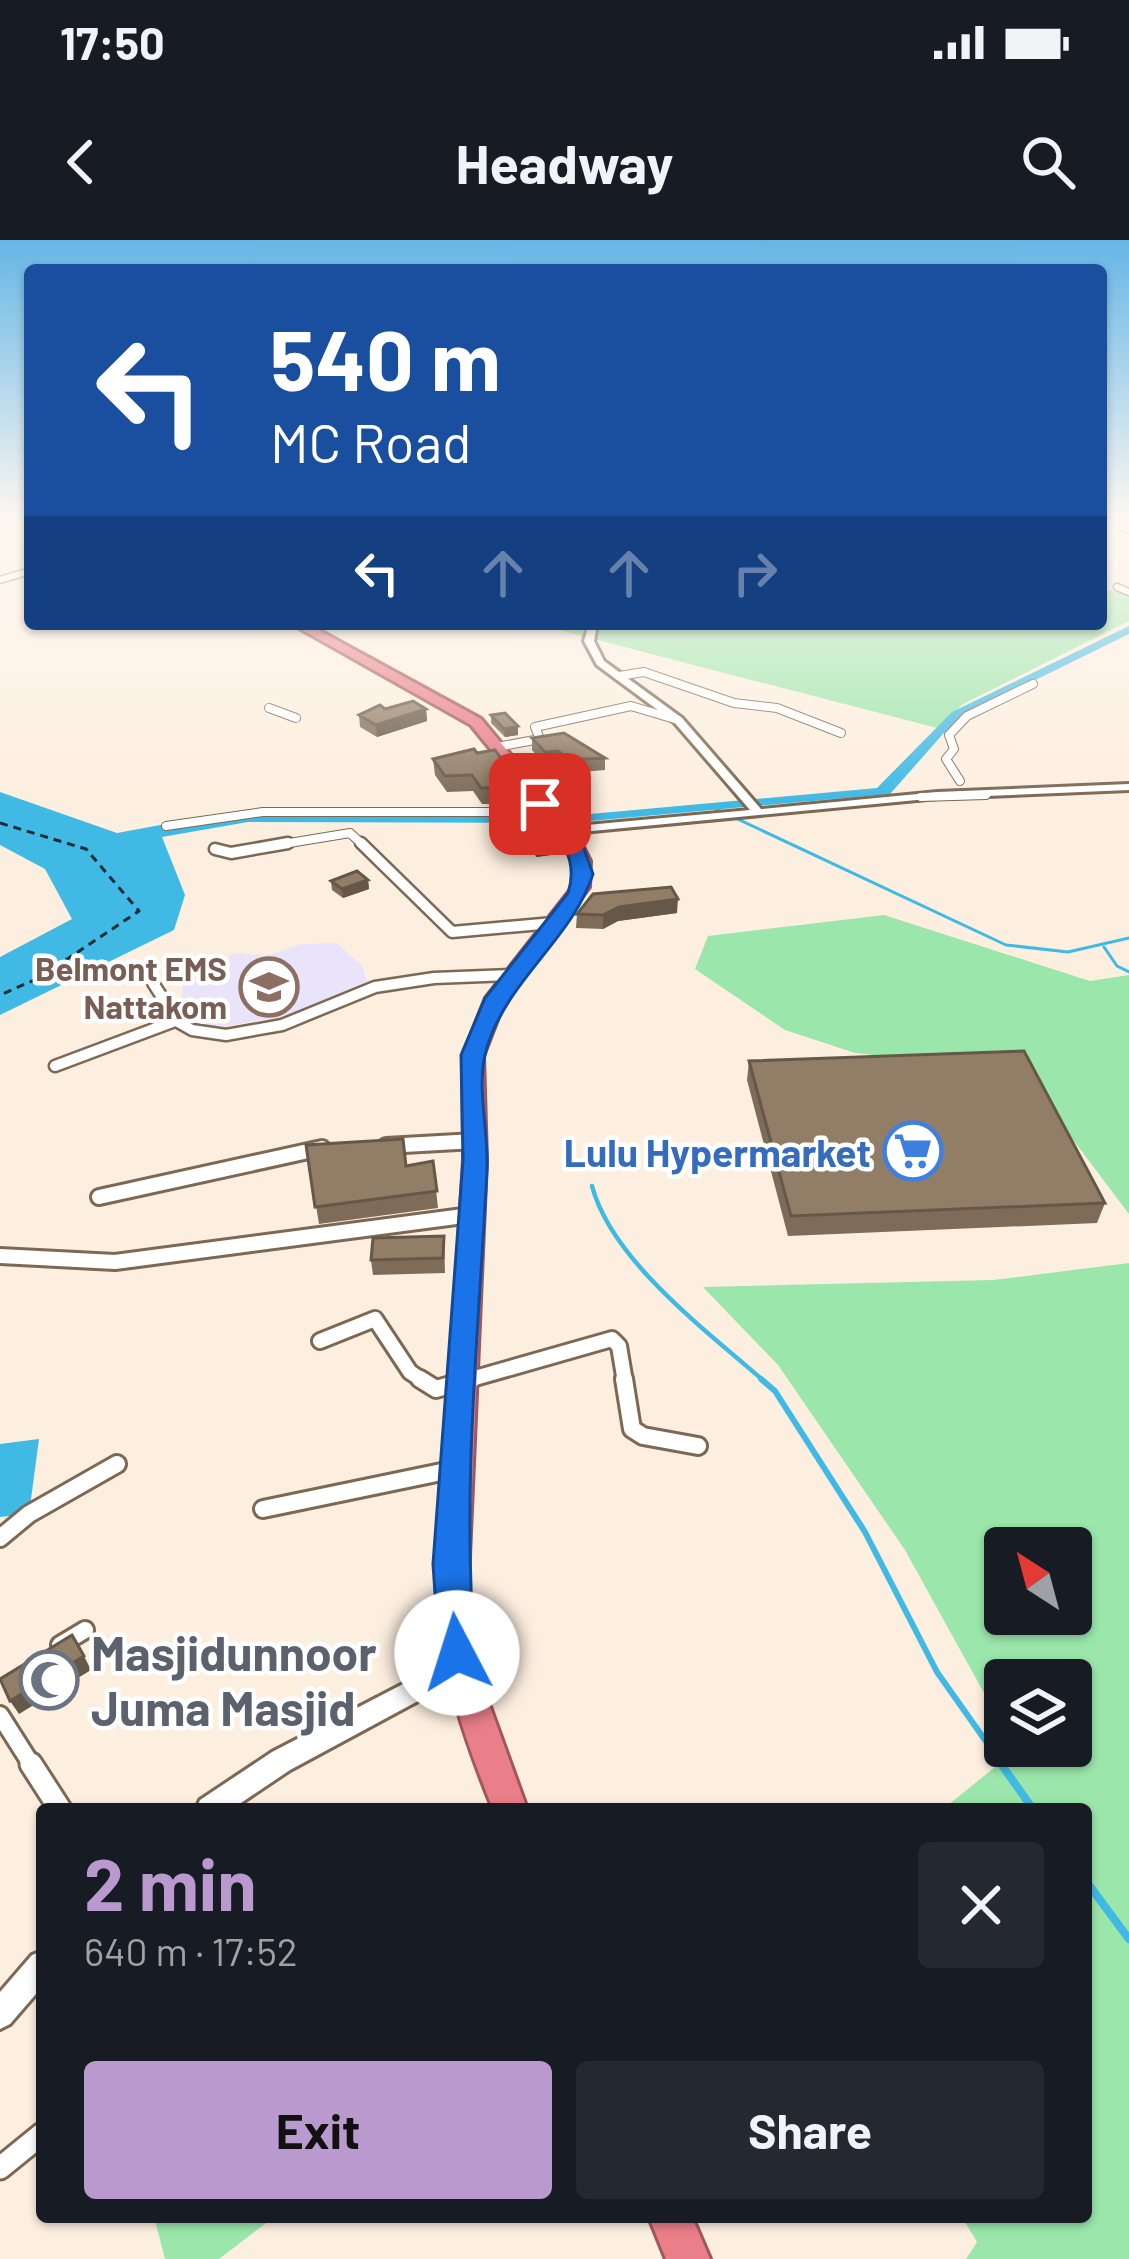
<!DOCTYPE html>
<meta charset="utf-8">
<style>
body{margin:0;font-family:Barlow,sans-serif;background:#242831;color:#f1f3f6;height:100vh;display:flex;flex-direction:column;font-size:45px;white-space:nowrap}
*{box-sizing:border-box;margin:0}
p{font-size:39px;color:#9ea1a6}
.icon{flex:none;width:66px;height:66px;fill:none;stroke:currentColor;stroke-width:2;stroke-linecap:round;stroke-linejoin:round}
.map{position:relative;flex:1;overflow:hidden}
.side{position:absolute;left:36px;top:1563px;width:1056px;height:420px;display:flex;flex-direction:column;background:#171b24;border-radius:12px;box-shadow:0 3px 9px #0004}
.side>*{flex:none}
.guide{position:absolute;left:24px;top:24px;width:1083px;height:366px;border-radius:12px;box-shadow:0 3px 9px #0004;background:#1a4fa0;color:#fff;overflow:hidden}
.needle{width:78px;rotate:324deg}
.tools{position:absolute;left:984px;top:1287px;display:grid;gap:24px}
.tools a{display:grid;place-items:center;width:108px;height:108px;border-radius:12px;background:#171b24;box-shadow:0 3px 9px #0004;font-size:60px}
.pin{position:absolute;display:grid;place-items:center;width:102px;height:102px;color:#fff;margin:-51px;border-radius:24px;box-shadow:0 6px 18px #0006}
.me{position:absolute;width:132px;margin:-66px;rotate:355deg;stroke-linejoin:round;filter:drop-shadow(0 0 9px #0008)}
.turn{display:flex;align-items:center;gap:42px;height:252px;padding:0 48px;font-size:54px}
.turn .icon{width:156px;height:156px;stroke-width:2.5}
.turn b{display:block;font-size:84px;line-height:102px}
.lanes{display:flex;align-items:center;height:114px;padding:0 48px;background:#0003;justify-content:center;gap:60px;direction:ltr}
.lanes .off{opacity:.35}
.round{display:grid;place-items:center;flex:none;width:126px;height:126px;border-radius:12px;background:#242831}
.head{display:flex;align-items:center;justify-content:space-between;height:204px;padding:0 48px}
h1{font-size:72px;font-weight:700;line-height:90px;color:#b999ce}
.primary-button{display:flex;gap:24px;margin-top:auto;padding:24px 48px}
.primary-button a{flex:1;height:138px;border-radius:12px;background:#b999ce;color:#111;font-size:48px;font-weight:700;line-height:138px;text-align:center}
.primary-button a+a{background:#242831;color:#f1f3f6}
.status{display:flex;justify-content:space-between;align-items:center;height:84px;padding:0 60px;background:#171b24;direction:ltr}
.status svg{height:33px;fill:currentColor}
header{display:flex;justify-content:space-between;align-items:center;height:156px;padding:0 48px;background:#171b24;font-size:54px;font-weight:700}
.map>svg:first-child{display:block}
</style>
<div class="status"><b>17:50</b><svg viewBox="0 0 49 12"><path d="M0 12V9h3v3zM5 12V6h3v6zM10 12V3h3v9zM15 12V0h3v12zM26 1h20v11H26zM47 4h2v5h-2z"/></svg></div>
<header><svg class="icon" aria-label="back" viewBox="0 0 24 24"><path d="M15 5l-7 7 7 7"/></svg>Headway<svg class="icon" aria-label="search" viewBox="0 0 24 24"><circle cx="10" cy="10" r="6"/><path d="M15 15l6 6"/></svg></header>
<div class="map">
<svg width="1129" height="2019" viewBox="0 0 1129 2019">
<rect width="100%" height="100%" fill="#fdefe0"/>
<!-- education -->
<path fill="#e9e4fa" d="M337,703L363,727L367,742L297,774L209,789L181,762L183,737L236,713L265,716L301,704Z"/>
<!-- green -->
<path fill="#9be6aa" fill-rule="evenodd" d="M1101,349L1129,354V381L963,464L937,488L536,384H1101Z
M884,675L1090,741L1129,735V974L1022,832L855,813L785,790L695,729L708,696Z
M1129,1023V2019H966L977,2002L962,1977H1086V1569H943L1015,1511L1013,1506H1071V1440H1005V1491L905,1310L778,1125L703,1047L993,1040ZM1005,1308H1071V1374H1005Z
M154,1977H274L219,2019H165Z"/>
<!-- water -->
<path fill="#40bae4" d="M1129,386V394L968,473L943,494L890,554L568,583L248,582L162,597L185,655L174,690L0,775V717L72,679L45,629L0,605V552L117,593L198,578L291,573L568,576L877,548L952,472Z
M39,1199L29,1274L0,1277V1204Z"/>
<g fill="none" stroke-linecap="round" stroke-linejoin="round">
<!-- stream-far3 -->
<path stroke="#40bae4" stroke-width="3" d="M714,568L1006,705L1068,712L1129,698
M1104,707L1117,726L1129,732"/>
<!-- stream-far2 -->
<path stroke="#40bae4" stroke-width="4.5" d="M592,946C612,1021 707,1091 765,1142"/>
<!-- stream-far1 -->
<path stroke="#40bae4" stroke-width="6" d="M761,1139L775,1151L865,1292L937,1432L1004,1527"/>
<!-- stream -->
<path stroke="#40bae4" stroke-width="8" d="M1001,1524L1033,1569
M1086,1641L1129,1699"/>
<!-- ferry -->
<path stroke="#182c34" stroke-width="3" stroke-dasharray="8 6" stroke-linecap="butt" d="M0,583L86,609L139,671L39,738L0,755"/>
<defs>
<path id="street-far5" d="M1102,279L1129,290
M0,340L30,331
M1117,347L1129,352"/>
<path id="street-far4" d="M619,436L644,432L734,463L777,468L841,493
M269,468L296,478
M497,507L540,499L535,487L631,466L678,480
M960,541L946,519L954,509L949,495L967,476L1033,444
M921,557L986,555
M166,586L263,572H547
M271,606L350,593L364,606"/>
<path id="street-far3" d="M361,603L452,692L553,683
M215,609L231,613L288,603
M153,743L178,782L192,790L226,795L282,785L375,747L434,738L513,735
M55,826L175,781"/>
<path id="street-far2" d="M386,906L475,901
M99,957L322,908
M0,1016L115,1022L471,975
M320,1101L375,1079L410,1132L425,1142
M461,1142L612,1099L619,1106L625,1142"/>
<path id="street-far1" d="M420,1139L436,1149L472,1139
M624,1139L632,1189L643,1196L698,1206
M263,1269L456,1229
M0,1298L29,1274L117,1224
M60,1405L85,1390
M0,1475L33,1527"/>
<path id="street" d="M31,1524L60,1569
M0,1928L42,1894"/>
<path id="secondary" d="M589,384H597L594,401L604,421L682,478L761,569L938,552L1129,544V550L938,558L561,594V588L565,587L750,570L674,482L597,425L584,401Z
M459,1415L468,1418L471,1426L468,1434L290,1530L232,1569H196L200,1560L272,1512Z
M42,1711V1747L10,1784L0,1789V1752L32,1715Z"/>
<path id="highway" d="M292,384H307L481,479L577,595L590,621L589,647L505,759L483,816L486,920L467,1363L481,1442L527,1569H493C466,1502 443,1436 437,1363L464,920L463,816L486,758L573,647L574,621L564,599L471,485Z
M649,1977H692L710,2019H666Z"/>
</defs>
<!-- street-far5 casing -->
<use href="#street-far5" stroke="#7d6853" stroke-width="9"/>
<!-- street-far4 casing -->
<use href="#street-far4" stroke="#7d6853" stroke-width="10"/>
<!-- street-far3 casing -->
<use href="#street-far3" stroke="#7d6853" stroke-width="15"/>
<!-- street-far2 casing -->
<use href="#street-far2" stroke="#7d6853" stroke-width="20"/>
<!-- street-far1 casing -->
<use href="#street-far1" stroke="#7d6853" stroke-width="22"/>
<!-- street casing -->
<use href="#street" stroke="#7d6853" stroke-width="27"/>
<!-- secondary casing -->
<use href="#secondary" stroke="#7d6853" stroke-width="6"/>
<!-- highway casing -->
<use href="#highway" stroke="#a0585c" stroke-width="6"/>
<!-- street-far5 -->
<use href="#street-far5" stroke="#fff" stroke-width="6"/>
<!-- street-far4 -->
<use href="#street-far4" stroke="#fff" stroke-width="8"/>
<!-- street-far3 -->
<use href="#street-far3" stroke="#fff" stroke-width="10"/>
<!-- street-far2 -->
<use href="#street-far2" stroke="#fff" stroke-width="14"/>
<!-- street-far1 -->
<use href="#street-far1" stroke="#fff" stroke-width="16"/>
<!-- street -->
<use href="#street" stroke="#fff" stroke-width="21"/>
<!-- secondary -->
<use href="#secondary" fill="#fff" fill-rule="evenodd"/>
<!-- highway -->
<use href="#highway" fill="#ea7e89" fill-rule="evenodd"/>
</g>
<!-- wall -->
<path fill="#7e6c59" d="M385,469H426L427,481L377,497L360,487L359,475Z
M491,475L518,486V495L505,497L491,483Z
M532,498L605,518V530L570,533L558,524L545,525L532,510Z
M477,513L522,548L523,564H482L473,551L447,552L435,535L433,519Z
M520,574L558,614L536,617L520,580Z
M368,640L369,649L343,658L332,650L331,641Z
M677,673L618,681L603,689L576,688L577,674Z
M749,821L1105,963L1097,983L788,996L747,840Z
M306,905L406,926L433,921L438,968L319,984Z
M444,996L445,1033L373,1035L371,1020Z"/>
<!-- shaded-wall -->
<path fill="#665848" d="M426,469L427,481L377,497L376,485Z
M518,486V495L505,497L504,489Z
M558,609V614L536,617V611Z
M368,640L369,649L343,658L342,649Z
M678,659L677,673L618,681L603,689V675L619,667Z
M84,1416L91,1430L19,1474L10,1461Z"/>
<!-- building -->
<path fill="#927d67" stroke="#665848" stroke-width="3" d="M413,461L426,469L376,485L359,475L380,465L385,469Z
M505,473L518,486L504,489L491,475Z
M564,493L605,518L570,520L558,511L545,512L532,498Z
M474,509L477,513L495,510L522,548H481L472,535L445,536L433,519Z
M520,574H535L541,584L547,583L558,609L536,611Z
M357,631L368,640L342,649L331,641Z
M671,647L678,659L619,667L603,675L577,674L593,654Z
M1024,811L1105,963L791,976L749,821Z
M403,899L406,926L433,921L437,951L315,967L306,905Z
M444,996L443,1018L371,1020L373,998Z
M72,1395L84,1416L10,1461L0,1439Z"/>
<!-- sky -->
<linearGradient id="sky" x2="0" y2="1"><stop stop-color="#65b6e6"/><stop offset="0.5" stop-color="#fef8f1"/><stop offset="1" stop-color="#fef8f1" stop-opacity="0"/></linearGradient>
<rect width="1129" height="561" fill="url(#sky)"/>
<!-- route -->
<path fill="#1a73e8" stroke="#114b97" stroke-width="3" d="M534,560H546L580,598L593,634C572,700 505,741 486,811C476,847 489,893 487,930C479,1090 461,1253 475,1413L470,1425L457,1430L444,1425L439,1413L433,1324L463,920L461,815L485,758L568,653C580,617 557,593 534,568Z"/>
<!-- icons -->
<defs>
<symbol id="school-ring" viewBox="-11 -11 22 22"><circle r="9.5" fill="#fff" stroke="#8d6e63" stroke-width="1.5"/><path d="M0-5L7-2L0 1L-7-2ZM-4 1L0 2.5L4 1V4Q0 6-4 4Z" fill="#8d6e63"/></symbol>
<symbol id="supermarket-ring" viewBox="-11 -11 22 22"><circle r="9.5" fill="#fff" stroke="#3f7fe0" stroke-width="1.5"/><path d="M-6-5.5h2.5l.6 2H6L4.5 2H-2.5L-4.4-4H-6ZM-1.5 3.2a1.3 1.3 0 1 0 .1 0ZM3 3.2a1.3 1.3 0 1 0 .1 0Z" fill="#3f7fe0"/></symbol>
<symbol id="mosque-ring" viewBox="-11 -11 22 22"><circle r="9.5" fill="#fff" stroke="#6b7280" stroke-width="1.5"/><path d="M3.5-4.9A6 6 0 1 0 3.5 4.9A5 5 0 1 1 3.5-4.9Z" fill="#6b7280"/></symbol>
</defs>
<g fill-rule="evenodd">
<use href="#school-ring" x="236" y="714" width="66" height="66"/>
<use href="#supermarket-ring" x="880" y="878" width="66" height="66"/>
<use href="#mosque-ring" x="16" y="1407" width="66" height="66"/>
</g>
<g text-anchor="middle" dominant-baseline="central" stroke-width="9" stroke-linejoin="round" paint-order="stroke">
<!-- far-education labels -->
<g font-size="33" font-weight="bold" fill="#785e54" stroke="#fff" text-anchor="end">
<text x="227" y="728">Belmont EMS<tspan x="227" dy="38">Nattakom</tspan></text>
</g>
<!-- shop labels -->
<g font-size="39" font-weight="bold" fill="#366cbe" stroke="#fff" text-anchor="end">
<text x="871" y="911">Lulu Hypermarket</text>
</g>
<!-- near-worship labels -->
<g font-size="48" font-weight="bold" fill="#5b616d" stroke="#fff" text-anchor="start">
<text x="91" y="1412">Masjidunnoor<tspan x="91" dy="55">Juma Masjid</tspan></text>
</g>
</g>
</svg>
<div class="tools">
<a><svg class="needle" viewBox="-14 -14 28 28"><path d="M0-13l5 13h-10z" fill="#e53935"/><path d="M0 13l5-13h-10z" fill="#9ea1a6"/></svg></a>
<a><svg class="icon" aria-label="layers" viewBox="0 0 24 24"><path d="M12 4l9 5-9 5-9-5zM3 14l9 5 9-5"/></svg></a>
</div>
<div class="pin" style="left:540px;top:564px;background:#d93025"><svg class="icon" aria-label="arrive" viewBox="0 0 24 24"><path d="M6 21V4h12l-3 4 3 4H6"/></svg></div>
<svg class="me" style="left:457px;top:1413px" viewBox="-20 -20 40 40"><circle r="19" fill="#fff"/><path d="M0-13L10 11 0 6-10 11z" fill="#1a73e8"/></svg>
<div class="guide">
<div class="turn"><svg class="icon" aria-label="left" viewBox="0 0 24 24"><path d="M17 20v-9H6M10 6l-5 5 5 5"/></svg><div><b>540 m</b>MC Road</div></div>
<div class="lanes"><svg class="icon" aria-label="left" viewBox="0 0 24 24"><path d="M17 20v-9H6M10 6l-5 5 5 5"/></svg><svg class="icon off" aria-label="ahead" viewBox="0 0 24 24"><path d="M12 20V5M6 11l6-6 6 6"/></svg><svg class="icon off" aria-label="ahead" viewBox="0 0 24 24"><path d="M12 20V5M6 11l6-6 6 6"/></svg><svg class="icon off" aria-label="right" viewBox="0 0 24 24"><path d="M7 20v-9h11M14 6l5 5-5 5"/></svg></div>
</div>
<section class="side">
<div class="head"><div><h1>2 min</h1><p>640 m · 17:52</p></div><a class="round"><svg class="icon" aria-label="close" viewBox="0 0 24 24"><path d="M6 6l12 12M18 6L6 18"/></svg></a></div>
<div class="primary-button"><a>Exit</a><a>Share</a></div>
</section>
</div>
